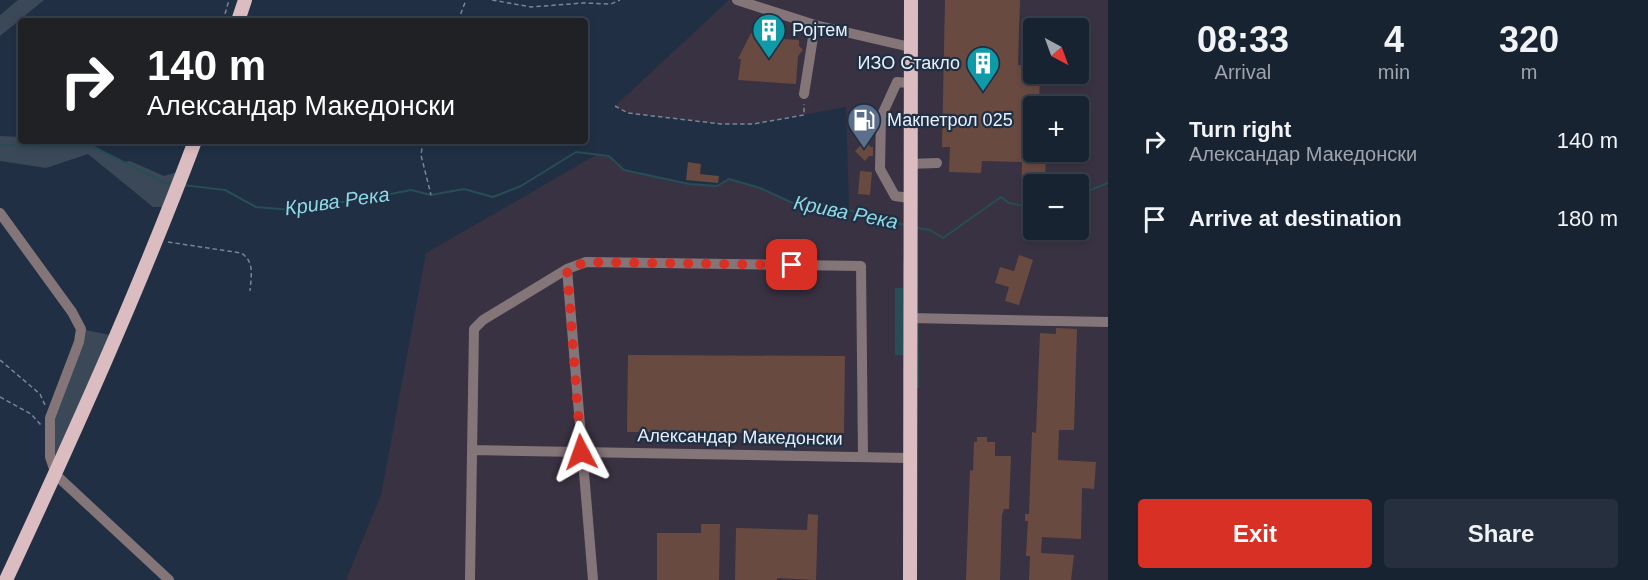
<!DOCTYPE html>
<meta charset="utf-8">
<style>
body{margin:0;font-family:Helvetica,sans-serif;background:#252f3e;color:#f1f3f6;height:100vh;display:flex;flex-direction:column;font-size:22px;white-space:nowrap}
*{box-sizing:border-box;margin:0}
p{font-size:20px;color:#9fa4ac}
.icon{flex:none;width:33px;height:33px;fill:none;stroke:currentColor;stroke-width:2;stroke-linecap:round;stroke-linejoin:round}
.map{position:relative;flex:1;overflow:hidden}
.details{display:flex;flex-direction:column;background:#182332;width:540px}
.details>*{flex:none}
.guide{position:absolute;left:18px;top:18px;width:570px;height:126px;border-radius:6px;box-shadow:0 3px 9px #0003,0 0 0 2px #36404d;background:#202124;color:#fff;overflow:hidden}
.needle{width:39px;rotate:139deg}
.controls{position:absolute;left:1023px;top:18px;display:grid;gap:12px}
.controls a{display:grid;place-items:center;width:66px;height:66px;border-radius:6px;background:#182332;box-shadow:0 3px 9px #0003,0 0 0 2px #36404d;font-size:30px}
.pin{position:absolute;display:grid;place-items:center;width:51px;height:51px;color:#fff;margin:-26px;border-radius:12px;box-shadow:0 3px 9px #0006}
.me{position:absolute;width:66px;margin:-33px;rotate:356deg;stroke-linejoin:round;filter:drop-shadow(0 0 4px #0008)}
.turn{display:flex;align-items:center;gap:21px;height:126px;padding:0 30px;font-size:27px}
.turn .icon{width:78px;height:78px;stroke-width:2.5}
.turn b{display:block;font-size:42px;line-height:51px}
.eta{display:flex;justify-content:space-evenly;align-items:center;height:102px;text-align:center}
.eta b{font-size:36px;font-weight:700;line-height:42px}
.primary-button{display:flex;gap:12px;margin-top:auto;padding:12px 30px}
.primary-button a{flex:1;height:69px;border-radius:6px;background:#d93025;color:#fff;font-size:24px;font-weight:700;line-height:69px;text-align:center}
.primary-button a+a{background:#252f3e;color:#f1f3f6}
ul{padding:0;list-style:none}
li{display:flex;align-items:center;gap:18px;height:78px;padding:0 30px}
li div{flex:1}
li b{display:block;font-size:22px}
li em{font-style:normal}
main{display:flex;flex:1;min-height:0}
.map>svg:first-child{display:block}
</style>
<main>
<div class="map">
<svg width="1108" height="580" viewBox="0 0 1108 580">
<rect width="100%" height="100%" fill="#202f43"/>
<!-- commercial -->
<path fill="#393242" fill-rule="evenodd" d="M729,0H1108V580H346L381,495L426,253L596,155L609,156L625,170L689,184L717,186L729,179L760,188L795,204L810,200L849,209L846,107L753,124H721L628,113L615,106ZM1034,28H1078V74H1034ZM1034,106H1078V152H1034ZM1034,184H1078V230H1034Z"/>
<!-- green -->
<path fill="#3b4858" d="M18,0H44L0,36V15Z
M0,136L21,137V141H47L46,147H94L122,162L130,161L164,176L184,170L169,207H153L88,154L46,168L0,161Z
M81,329L115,336L56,475L50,418Z"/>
<!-- water -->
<path fill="#274e55" d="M903,262H918L919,388H903V355H895V288H903Z"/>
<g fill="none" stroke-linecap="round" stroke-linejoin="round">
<!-- stream -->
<path stroke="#274e55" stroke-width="2" d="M0,145L94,147L165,183L174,184
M183,185L225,190L256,207L292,210L314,202H349L411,190L431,195L464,189L493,197L521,186L576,152L609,156L624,170L689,184L717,186L729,179L760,188L795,204L810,200L905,225
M1078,195L1108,183
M917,228L930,230L943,238L1001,197L1009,203L1034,208"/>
</g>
<!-- building -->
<path fill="#694a40" d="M945,0H1020L1018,65L1034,66V74H1040L1039,106H1034V152H1046L1045,184H1034V199H1021L1022,162L982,161L981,173L949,172L950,147H942Z
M751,33L769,34L768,38L799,40V46L803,50L798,56L796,84L738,80L741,59H738Z
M866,140L870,147H873V156H869L865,161L855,151Z
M688,162L701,164L700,174L719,176L718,183L686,180Z
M860,171L872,172L870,195L858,194Z
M1019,255L1033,260L1019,305L1005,301L1009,287L995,283L1000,267L1014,271Z
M1056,328L1077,329L1074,430H1059L1058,460L1096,462L1094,489L1082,488L1081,539L1042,537L1041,553L1074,555L1071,580H1029L1030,556H1026L1028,521H1025V514H1029L1032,432L1036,433L1040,333L1056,334Z
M628,355L845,356L844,433L627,432Z
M977,437H987V442H995V456H1011L1009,509H1004L1002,515L1000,580H966L970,470L973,471L974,442H977Z
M808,514L818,515L816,580L777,578V580H735L736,528L807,530Z
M701,524H720L719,580H657V533H701Z"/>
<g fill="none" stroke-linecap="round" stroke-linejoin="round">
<!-- path -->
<path stroke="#798596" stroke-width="1.5" stroke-dasharray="4.5 3" stroke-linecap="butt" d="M492,0L531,7L583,3L611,4L620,0
M223,21L229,0
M458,21L466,0
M615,106L628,113L721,124H753L804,115V104
M423,141L421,155L431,195
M168,242L241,253C255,261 251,277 250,291
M0,360L40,394L45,405
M0,397L31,414L41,425"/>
<!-- minor -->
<path stroke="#847578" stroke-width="10" d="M737,0L815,25L910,47
M804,94L815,25
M909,164L937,163
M909,198L895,196L880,169L881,117L897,82L909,83
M0,213L72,312L81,329L79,342L50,418V457L56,475L169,580
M567,269L593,580
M910,318L1108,322
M472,450L909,458
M470,580L474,329L483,320L567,269L586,262L861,266L863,456"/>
<!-- major -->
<path stroke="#dabcc1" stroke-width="14" d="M238,21L245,0
M6,580C73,436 139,290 195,141
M910,580L911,0"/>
</g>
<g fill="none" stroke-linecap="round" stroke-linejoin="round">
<!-- route -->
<path stroke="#d93025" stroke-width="10" stroke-dasharray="0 18" d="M581,452L567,269L586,262L792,265"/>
</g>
<!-- icons -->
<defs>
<symbol id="building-pin" viewBox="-11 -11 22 30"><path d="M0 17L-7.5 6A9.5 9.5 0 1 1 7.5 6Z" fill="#0f9aa8" stroke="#202f43"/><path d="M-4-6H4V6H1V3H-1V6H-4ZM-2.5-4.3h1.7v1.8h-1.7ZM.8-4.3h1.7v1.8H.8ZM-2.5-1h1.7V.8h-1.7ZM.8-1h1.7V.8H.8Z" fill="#fff"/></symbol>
<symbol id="fuel-pin" viewBox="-11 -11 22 30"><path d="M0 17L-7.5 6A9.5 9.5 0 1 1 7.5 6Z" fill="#5c6f8a" stroke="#202f43"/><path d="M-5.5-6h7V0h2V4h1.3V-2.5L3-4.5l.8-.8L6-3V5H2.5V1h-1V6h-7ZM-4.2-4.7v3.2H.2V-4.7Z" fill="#fff"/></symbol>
</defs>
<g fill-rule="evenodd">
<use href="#building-pin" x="750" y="11" width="38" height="52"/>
<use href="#building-pin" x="964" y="44" width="38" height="52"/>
<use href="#fuel-pin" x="845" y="101" width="38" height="52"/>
</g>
<g text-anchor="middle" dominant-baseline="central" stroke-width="4.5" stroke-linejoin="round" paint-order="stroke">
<!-- poi labels -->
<g font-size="18" fill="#e7f1fe" stroke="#202f43" text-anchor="start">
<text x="792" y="30">Ројтем</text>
<text x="960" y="63" text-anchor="end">ИЗО Стакло</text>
<text x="887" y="120">Макпетрол 025</text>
</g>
<!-- street labels -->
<g font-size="18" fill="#e7f1fe" stroke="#202f43">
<text transform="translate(740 437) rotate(1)">Александар Македонски</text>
</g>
<!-- water labels -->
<g font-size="20" font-style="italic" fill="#8ed8e6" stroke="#202f43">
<text transform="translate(337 201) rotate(-8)">Крива Река</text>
<text transform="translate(846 212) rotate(11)">Крива Река</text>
</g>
</g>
</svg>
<div class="controls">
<a><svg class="needle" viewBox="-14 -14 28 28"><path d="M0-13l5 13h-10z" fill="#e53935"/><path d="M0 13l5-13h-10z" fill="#9fa4ac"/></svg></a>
<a>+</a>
<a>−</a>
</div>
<div class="pin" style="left:792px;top:265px;background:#d93025"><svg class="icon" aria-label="arrive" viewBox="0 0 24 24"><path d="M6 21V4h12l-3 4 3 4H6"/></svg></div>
<svg class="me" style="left:581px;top:452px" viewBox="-20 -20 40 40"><path d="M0-17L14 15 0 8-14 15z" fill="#d93025" stroke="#fff" stroke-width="4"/></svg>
<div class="guide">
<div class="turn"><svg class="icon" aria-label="right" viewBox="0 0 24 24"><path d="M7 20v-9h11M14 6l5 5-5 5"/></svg><div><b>140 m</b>Александар Македонски</div></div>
</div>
</div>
<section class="details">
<div class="eta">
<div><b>08:33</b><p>Arrival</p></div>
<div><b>4</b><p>min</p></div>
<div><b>320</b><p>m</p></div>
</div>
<ul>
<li><svg class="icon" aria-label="right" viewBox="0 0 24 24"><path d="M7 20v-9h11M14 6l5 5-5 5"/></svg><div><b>Turn right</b><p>Александар Македонски</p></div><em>140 m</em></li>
<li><svg class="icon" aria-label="arrive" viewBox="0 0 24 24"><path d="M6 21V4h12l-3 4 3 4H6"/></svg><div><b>Arrive at destination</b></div><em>180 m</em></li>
</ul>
<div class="primary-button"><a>Exit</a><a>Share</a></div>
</section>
</main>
